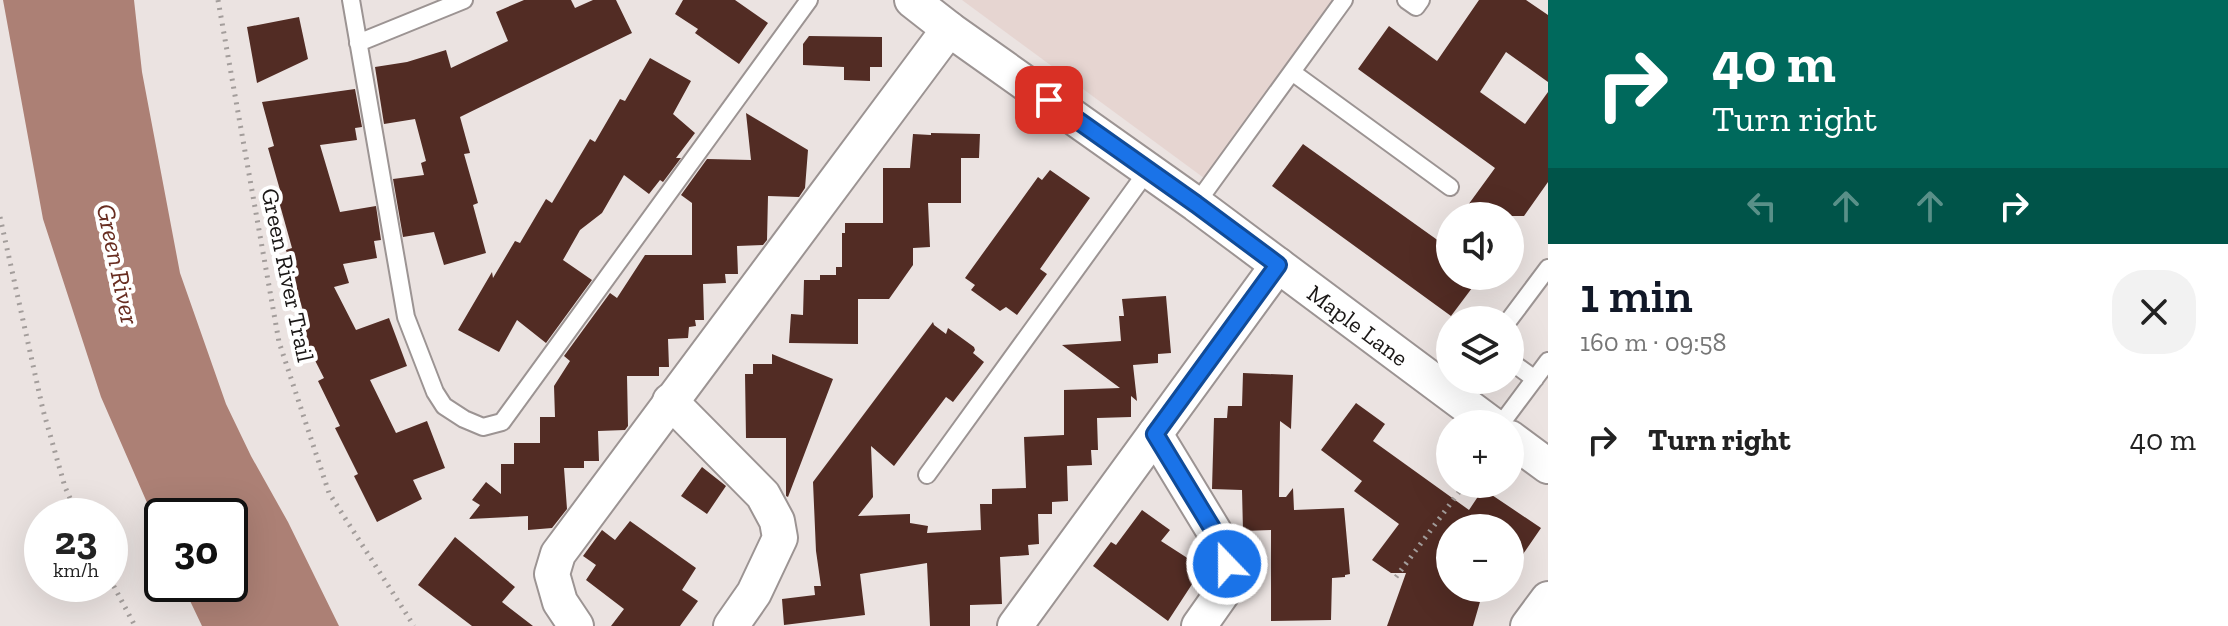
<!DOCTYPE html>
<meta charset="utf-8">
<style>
body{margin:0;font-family:"Zilla Slab",serif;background:#f2f2f2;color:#222;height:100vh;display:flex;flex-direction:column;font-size:30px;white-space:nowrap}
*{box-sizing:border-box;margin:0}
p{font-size:26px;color:#767676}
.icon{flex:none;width:44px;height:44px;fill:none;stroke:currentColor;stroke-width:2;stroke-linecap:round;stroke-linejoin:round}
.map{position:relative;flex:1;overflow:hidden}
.panel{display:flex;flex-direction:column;background:#fff;width:680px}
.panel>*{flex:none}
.hud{background:#00695c;color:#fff;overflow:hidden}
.buttons{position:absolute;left:1436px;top:202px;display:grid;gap:16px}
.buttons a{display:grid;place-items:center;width:88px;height:88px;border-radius:50%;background:#fff;box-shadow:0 8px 32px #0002;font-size:40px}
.speed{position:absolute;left:24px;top:498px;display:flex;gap:16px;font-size:40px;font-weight:700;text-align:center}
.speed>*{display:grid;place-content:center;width:104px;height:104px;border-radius:50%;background:#fff;box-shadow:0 8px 32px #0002;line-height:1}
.speed small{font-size:20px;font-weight:400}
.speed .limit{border:4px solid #111;border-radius:12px;background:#fff;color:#111}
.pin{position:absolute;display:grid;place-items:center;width:68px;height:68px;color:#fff;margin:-34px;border-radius:16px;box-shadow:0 4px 12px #0006}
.me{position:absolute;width:88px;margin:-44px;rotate:338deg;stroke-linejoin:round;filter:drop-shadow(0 0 6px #0008)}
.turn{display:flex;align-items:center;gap:28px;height:168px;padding:0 32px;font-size:36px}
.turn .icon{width:104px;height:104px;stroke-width:2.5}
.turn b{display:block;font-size:56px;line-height:68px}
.lanes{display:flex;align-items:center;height:76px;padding:0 32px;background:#0003;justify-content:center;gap:40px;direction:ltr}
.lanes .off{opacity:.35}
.round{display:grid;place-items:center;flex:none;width:84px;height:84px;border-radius:32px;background:#f2f2f2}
.headline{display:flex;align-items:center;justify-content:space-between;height:136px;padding:0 32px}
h1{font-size:48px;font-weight:600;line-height:60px;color:#111827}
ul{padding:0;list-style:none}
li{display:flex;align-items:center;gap:24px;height:120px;padding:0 32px}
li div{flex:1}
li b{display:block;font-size:30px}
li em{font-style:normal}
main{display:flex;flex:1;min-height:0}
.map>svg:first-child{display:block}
</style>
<main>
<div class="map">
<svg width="1548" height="626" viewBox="0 0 1548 626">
<rect width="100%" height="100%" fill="#ebe3e1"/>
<!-- built -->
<path fill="#e6d5d1" d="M962,0H1335L1204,178Z"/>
<!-- water -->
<path fill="#ac8075" d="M3,0H134L142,72L180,273L226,404L251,456L288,522L339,626H202L182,584H230V516H162V537L101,397L43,219Z"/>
<!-- building -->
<path fill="#522c24" d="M524,0H571L575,8L593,0H616L632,33L460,117L470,153L464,154L478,203L473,205L486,253L444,265L434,232L403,237L393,179L424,175L421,163L426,161L415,119L384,124L375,67L407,62L446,50L451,68L508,41L496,12Z
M683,0H735L768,23L739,64L695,33L698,29L675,14Z
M1479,0H1526L1548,15V82L1506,52L1480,92L1525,124L1548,92V182L1524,216H1460L1495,168L1358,69L1389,26L1437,61Z
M299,17L308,59L257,83L247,27Z
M809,36L882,37V67H870V81L844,80V67L803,65V44Z
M650,58L691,81L673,114L695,133L676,158H681L663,182L660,180L649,194L624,175L602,213L580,230L563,260L592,280L546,343L517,320L499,352L458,330L492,272L493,278L515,241L520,243L546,199L552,203L590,139L595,142L620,99L625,101Z
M355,89L362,127L355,128L357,140L320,145L340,212L376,206L381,240L374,241L377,258L343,264L349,283L334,287L356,330L389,318L407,366L370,380L396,433L427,421L445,468L413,480L422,499L377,522L354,476L358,474L335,428L340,426L318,381L324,378L301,333L308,329L286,250L292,248L278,198L282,197L268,148L274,146L262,102Z
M746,113L808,150L805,188L799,197L768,196L767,240L763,245L737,246L738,274H725L726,283L703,284L704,320H695L696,326L689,327L688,338L668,339L669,367H659V376H627L628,426L625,430L598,431L599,461H584V468H564L567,509L552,528L528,530V516L469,519L480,505L472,500L486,482L501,494V464H514V443H540V417H555L554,386L570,361L564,356L610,293L617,298L645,255H692V203L681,195L707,159L751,160Z
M931,133L980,134L979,158H961V203H928L930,247L913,248V265L889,299H858V344L789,343L791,314L803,315L804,280H820V275H836V267H842V233H845V223H883V168H910L913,134L931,135Z
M1303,144L1450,249V276H1481L1451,316L1272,186Z
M1050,170L1090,198L1040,269L1047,274L1017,315L1006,307L1000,311L971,290L975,285L965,278L1038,177L1042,180Z
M1166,296L1171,353L1158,354V363L1133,365L1137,401L1131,396V417L1097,418L1098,450H1091L1092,465L1067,466L1068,501L1052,502V514H1038L1039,544L1028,545L1029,555L1000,557L1002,604L970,605V626H930L927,563L860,574L865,615L784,625L782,599L815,595L814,586H821L816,551L813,482L933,322L934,325L946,334L948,328L974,347L975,350L973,353L984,362L953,402L946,397L894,466L871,446L873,497L858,516L910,514V523L928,526L927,533L981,530L980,504H992V489L1026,488L1024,437L1064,435V390L1120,388L1062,345L1121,341L1119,316H1124L1122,299Z
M772,354L833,379L788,497L786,496V438H746L745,374H753V364H772Z
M1243,373L1293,375L1291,429L1280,421L1279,497H1286L1293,488L1294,510L1344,508L1350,574L1345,575V577L1332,578L1331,620L1271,621V530L1243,531L1242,490L1212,489L1214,418H1227L1228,406H1242Z
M1356,403L1385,424L1373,441L1469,510L1483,489L1541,528L1510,573V528H1480L1465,518L1460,528H1450V588H1484L1473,626H1387L1406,573H1391L1372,560L1399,524L1354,491L1362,481L1321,450Z
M702,467L726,486L707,514L681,496Z
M1142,510L1170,530L1161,541L1192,561L1190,565L1200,572L1168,621L1093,566L1111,542L1116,545Z
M630,521L696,568L682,590L698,601L680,626H611L624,609L586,580L596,565L583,556L602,530L615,540Z
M455,537L515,587L502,602L533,626H472L418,585Z"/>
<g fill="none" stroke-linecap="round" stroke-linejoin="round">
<defs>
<path id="lane" d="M351,0L406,317L435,392L444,406L464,419L483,427L502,422L809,0
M1406,0L1416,7L1421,0
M358,43L464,0
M1292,72L1450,187
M1196,204L1344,0
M1509,320L1548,268
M1510,361L1535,379
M1501,424L1548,361
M927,475L1148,170"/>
<g id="street">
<path id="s1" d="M912,0L949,29L1196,204L1491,424"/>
<path d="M670,401L763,495L777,521L780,538L754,593L731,626"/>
<path d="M1155,434L1223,546L1230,582L1199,626"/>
<path d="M1510,438L1548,466"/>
<path d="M576,626L560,602L552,574L558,554L949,29"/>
<path d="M1015,626L1278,265"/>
<path d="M1528,626L1548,599"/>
</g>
</defs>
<!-- lane casing -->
<use href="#lane" stroke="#9c9493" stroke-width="20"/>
<!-- street casing -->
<use href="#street" stroke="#9c9493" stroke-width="38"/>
<!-- path -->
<path stroke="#a39d9b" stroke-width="5" stroke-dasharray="2 6" stroke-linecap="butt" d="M218,0L279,342L329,493L414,626
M0,217L43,410L65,487L78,516
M1396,577L1465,484
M110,579L135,626"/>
<!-- lane -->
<use href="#lane" stroke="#fff" stroke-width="16"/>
<!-- street -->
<use href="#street" stroke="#fff" stroke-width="34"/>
</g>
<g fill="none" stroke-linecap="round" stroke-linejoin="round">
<defs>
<path id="route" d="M1049,100L1196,204L1278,265L1155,434L1223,546L1227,564"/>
</defs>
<!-- route casing -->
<use href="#route" stroke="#114b97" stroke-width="20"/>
<!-- route -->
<use href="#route" stroke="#1a73e8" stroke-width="14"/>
</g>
<g text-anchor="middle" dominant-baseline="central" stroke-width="8" stroke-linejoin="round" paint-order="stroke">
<!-- street labels -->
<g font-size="24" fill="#1a1716" stroke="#fff">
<text transform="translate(288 275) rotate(78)">Green River Trail</text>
<text stroke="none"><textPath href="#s1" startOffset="552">Maple Lane</textPath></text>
</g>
<!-- water labels -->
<g font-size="26" font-style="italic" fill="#682d21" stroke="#fff">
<text transform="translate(118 264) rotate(78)">Green River</text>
</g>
</g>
</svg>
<div class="buttons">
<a><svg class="icon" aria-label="sound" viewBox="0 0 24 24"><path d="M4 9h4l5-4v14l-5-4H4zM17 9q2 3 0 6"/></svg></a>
<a><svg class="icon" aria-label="layers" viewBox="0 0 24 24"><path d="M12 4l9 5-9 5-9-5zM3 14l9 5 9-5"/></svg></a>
<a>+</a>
<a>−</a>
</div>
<div class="speed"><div>23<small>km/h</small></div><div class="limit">30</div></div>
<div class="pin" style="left:1049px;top:100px;background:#d93025"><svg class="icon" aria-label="arrive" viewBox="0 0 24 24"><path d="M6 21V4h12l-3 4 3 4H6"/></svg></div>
<svg class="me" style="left:1227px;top:564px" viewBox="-20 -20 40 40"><circle r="17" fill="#1a73e8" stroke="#fff" stroke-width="3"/><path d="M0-11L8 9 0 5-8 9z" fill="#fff"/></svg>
</div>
<section class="panel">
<div class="hud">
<div class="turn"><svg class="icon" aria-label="right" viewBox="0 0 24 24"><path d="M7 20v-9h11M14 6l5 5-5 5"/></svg><div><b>40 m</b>Turn right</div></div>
<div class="lanes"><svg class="icon off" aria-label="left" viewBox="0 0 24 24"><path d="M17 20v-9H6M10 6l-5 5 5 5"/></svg><svg class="icon off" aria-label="ahead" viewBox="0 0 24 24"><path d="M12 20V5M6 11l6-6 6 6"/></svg><svg class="icon off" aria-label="ahead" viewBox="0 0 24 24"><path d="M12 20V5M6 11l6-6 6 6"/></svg><svg class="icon" aria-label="right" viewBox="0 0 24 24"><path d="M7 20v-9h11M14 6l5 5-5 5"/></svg></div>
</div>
<div class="headline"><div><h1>1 min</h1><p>160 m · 09:58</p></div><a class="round"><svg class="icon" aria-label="close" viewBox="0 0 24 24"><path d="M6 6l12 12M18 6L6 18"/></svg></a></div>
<ul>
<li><svg class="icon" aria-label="right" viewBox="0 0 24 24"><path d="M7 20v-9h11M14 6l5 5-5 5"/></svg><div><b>Turn right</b></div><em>40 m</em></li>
</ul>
</section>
</main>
